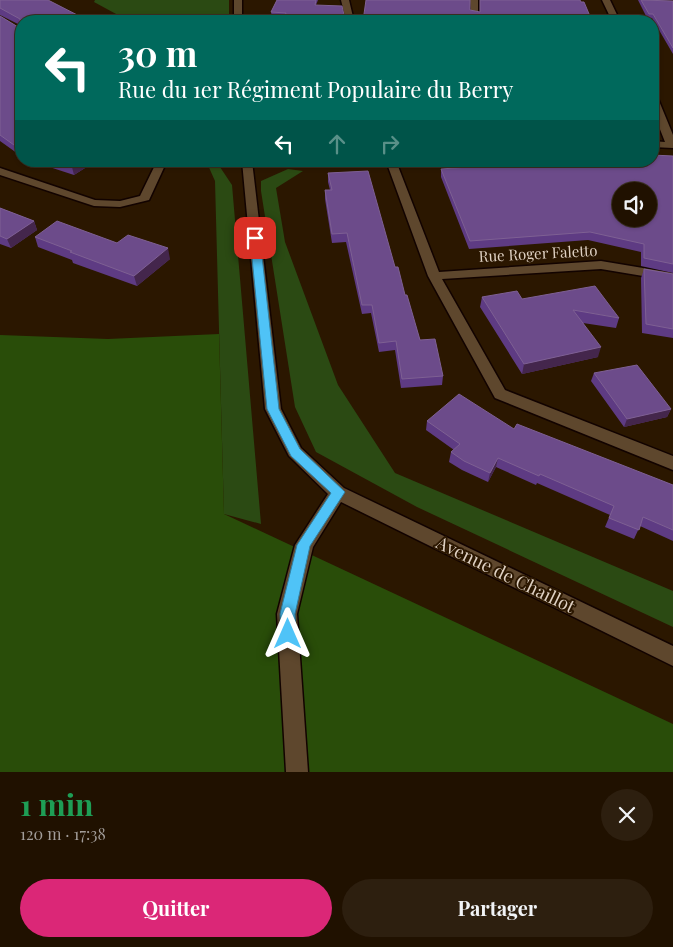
<!DOCTYPE html>
<html lang="fr">
<meta charset="utf-8">
<style>
body{margin:0;font-family:"Playfair Display",serif;background:#2d1f0f;color:#f1f3f6;height:100vh;display:flex;flex-direction:column;font-size:19px;white-space:nowrap}
*{box-sizing:border-box;margin:0}
p{font-size:16px;color:#a29d99}
.icon{flex:none;width:28px;height:28px;fill:none;stroke:currentColor;stroke-width:2;stroke-linecap:round;stroke-linejoin:round}
.map{position:relative;height:772px;overflow:hidden}
.panel{display:flex;flex-direction:column;background:#201100;flex:1}
.panel>*{flex:none}
.hud{position:absolute;left:15px;top:15px;width:644px;height:152px;border-radius:20px;box-shadow:0 1px 4px #0004,0 0 0 1px #3d3122;background:#00695c;color:#fff;overflow:hidden}
.fabs{position:absolute;left:612px;top:182px;display:grid;gap:10px}
.fabs a{display:grid;place-items:center;width:45px;height:45px;border-radius:50%;background:#201100;box-shadow:0 1px 4px #0004,0 0 0 1px #3d3122;font-size:25px}
.pin{position:absolute;display:grid;place-items:center;width:42px;height:42px;color:#fff;margin:-21px;border-radius:10px;box-shadow:0 2px 8px #0006}
.me{position:absolute;width:55px;margin:-28px;rotate:0deg;stroke-linejoin:round;filter:drop-shadow(0 0 4px #0008)}
.turn{display:flex;align-items:center;gap:18px;height:105px;padding:0 20px;font-size:22px}
.turn .icon{width:65px;height:65px;stroke-width:2.5}
.turn b{display:block;font-size:35px;line-height:42px}
.lanes{display:flex;align-items:center;height:48px;padding:0 20px;background:#0003;justify-content:center;gap:25px;direction:ltr}
.lanes .off{opacity:.35}
.round{display:grid;place-items:center;flex:none;width:52px;height:52px;border-radius:26px;background:#2d1f0f}
.overview{display:flex;align-items:center;justify-content:space-between;height:85px;padding:0 20px}
h1{font-size:30px;font-weight:700;line-height:38px;color:#1e9e55}
.button{display:flex;gap:10px;margin-top:auto;padding:10px 20px}
.button a{flex:1;height:58px;border-radius:30px;background:#db2777;color:#fff;font-size:20px;font-weight:700;line-height:58px;text-align:center}
.button a+a{background:#2d1f0f;color:#f1f3f6}
.map>svg:first-child{display:block}
</style>
<div class="map">
<svg width="673" height="772" viewBox="0 0 673 772">
<rect width="100%" height="100%" fill="#2b1700"/>
<!-- green -->
<path fill="#2b4a13" d="M95,0H229V21H129L94,2Z
M203,161H216L232,185L261,524L224,514L215,181L207,163Z
M288,169L303,171L276,188L285,242L338,385L395,473L673,591V627L417,507L316,452L295,407L261,191V181Z"/>
<!-- forest -->
<path fill="#294d09" d="M219,334L224,514L673,724V772H0V335L108,339Z"/>
<g fill="none" stroke-linecap="round" stroke-linejoin="round">
<defs>
<path id="street" d="M341,0H349L354,21H346Z
M470,0H478V15L471,13Z
M602,0H610L620,21H612Z
M652,93L657,96L673,135V148L652,147V141L665,142L652,109Z
M157,161H167L149,200L120,207L94,206L0,175V168L95,200L120,201L140,196Z
M240,161H277C270,167 247,167 240,161Z
M386,161H396L439,272L601,261L673,273V281L601,269L442,279L505,390L673,456V470L495,398L428,276Z"/>
<path id="secondary" d="M234,0H242V21H234Z
M242,161H252L281,409L301,448L344,488L673,646V666L341,502L313,547L297,614L308,772H286L277,614L295,545L328,494L289,456L265,409Z"/>
</defs>
<!-- street casing -->
<use href="#street" stroke="#120300" stroke-width="3"/>
<!-- secondary casing -->
<use href="#secondary" stroke="#120300" stroke-width="3"/>
<!-- street -->
<use href="#street" fill="#5e472d" fill-rule="evenodd"/>
<!-- secondary -->
<use href="#secondary" fill="#5e472d" fill-rule="evenodd"/>
</g>
<!-- wall -->
<path fill="#5e3b83" d="M0,0H48L21,21V156L0,141V16L18,27H20V25L0,15Z
M277,0H318L316,5L284,18L272,17L271,12Z
M638,0L673,1V54L652,18H647Z
M673,156V273L641,266V252L588,240L469,249L441,177V169L556,164L652,161Z
M31,161H96L74,175Z
M328,173L395,267L420,340L443,376L442,385L401,388L395,350L379,352L371,313L362,314L346,242L332,243L325,199V190H330L328,182Z
M0,208L34,221L37,230L11,248L0,244Z
M35,237L117,243L170,259L137,286L73,263L72,260L38,247Z
M644,269L673,274V338L642,333L641,278Z
M482,297L522,299L619,318L616,328L583,323L598,357L522,374L480,307Z
M594,373L671,409L667,417L624,427L591,381Z
M427,421L514,429L673,485V541L640,526L634,539L605,527L610,515L537,483L536,485L496,467L488,482L462,470L449,462L451,452L454,450L426,430Z"/>
<!-- shaded-wall -->
<path fill="#44264c" d="M81,161H96L74,175L72,167Z
M34,221L37,230L11,248L7,239Z
M168,248L170,259L137,286L134,276Z
M601,347L598,357L522,374L524,364Z
M671,409L667,417L624,427L627,419Z
M498,458L496,467L488,482L490,473Z"/>
<!-- building -->
<path fill="#6c4b8a" stroke="#7e6093" fill-rule="evenodd" d="M0,0H48L89,21H21V150L0,135V16L18,27H20V19L0,8Z
M277,0H316L315,5L342,6L344,15L342,21H283L286,13L271,12Z
M366,0H470V10L480,12V0H580L581,2H584L592,21H363Z
M641,0L673,1V48L653,14H649Z
M652,155L673,156V264L644,258V244L590,232L470,241L441,169L551,161H555L556,164L617,161H652ZM621,191H649V219H621Z
M54,161H81L72,167Z
M368,171L395,267H398L405,295H407L420,340L435,339L443,376L402,379L396,341L379,343L372,305H362L347,233L332,234L325,190H332L328,173Z
M0,208L34,221L7,239L0,236Z
M57,221L117,243L128,235L168,248L134,276L70,252L72,251L35,237Z
M644,269L673,274V329L646,324Z
M595,286L619,318L573,310L601,347L524,364L482,297L517,291L522,299Z
M637,365L671,409L627,419L594,373Z
M459,394L514,429L517,424L673,485V530L643,517L639,530L609,518L614,506L540,474L539,476L498,458L490,473L464,461L451,452L460,444L427,421Z"/>
<!-- route -->
<path fill="#4fc3f7" stroke="#337fa1" d="M255,235L260,238L279,409L300,449L345,492L310,546L295,614L296,634L294,639L288,641L283,639L281,634L280,614L297,545L331,493L291,456L267,409L250,238Z"/>
<g text-anchor="middle" dominant-baseline="central" stroke-width="4" stroke-linejoin="round" paint-order="stroke">
<!-- street labels -->
<g font-size="15" fill="#dfd1c3" stroke="#2b1700">
<text transform="translate(538 253) rotate(-3)">Rue Roger Faletto</text>
</g>
<!-- near-street labels -->
<g font-size="18" fill="#dfd1c3" stroke="#2b1700">
<text transform="translate(506 574) rotate(26)">Avenue de Chaillot</text>
</g>
</g>
</svg>
<div class="fabs">
<a><svg class="icon" aria-label="sound" viewBox="0 0 24 24"><path d="M4 9h4l5-4v14l-5-4H4zM17 9q2 3 0 6"/></svg></a>
</div>
<div class="pin" style="left:255px;top:238px;background:#d93025"><svg class="icon" aria-label="arrive" viewBox="0 0 24 24"><path d="M6 21V4h12l-3 4 3 4H6"/></svg></div>
<svg class="me" style="left:288px;top:634px" viewBox="-20 -20 40 40"><path d="M0-17L14 15 0 8-14 15z" fill="#4fc3f7" stroke="#fff" stroke-width="4"/></svg>
<div class="hud">
<div class="turn"><svg class="icon" aria-label="left" viewBox="0 0 24 24"><path d="M17 20v-9H6M10 6l-5 5 5 5"/></svg><div><b>30 m</b>Rue du 1er Régiment Populaire du Berry</div></div>
<div class="lanes"><svg class="icon" aria-label="left" viewBox="0 0 24 24"><path d="M17 20v-9H6M10 6l-5 5 5 5"/></svg><svg class="icon off" aria-label="ahead" viewBox="0 0 24 24"><path d="M12 20V5M6 11l6-6 6 6"/></svg><svg class="icon off" aria-label="right" viewBox="0 0 24 24"><path d="M7 20v-9h11M14 6l5 5-5 5"/></svg></div>
</div>
</div>
<section class="panel">
<div class="overview"><div><h1>1 min</h1><p>120 m · 17:38</p></div><a class="round"><svg class="icon" aria-label="close" viewBox="0 0 24 24"><path d="M6 6l12 12M18 6L6 18"/></svg></a></div>
<div class="button"><a>Quitter</a><a>Partager</a></div>
</section>
